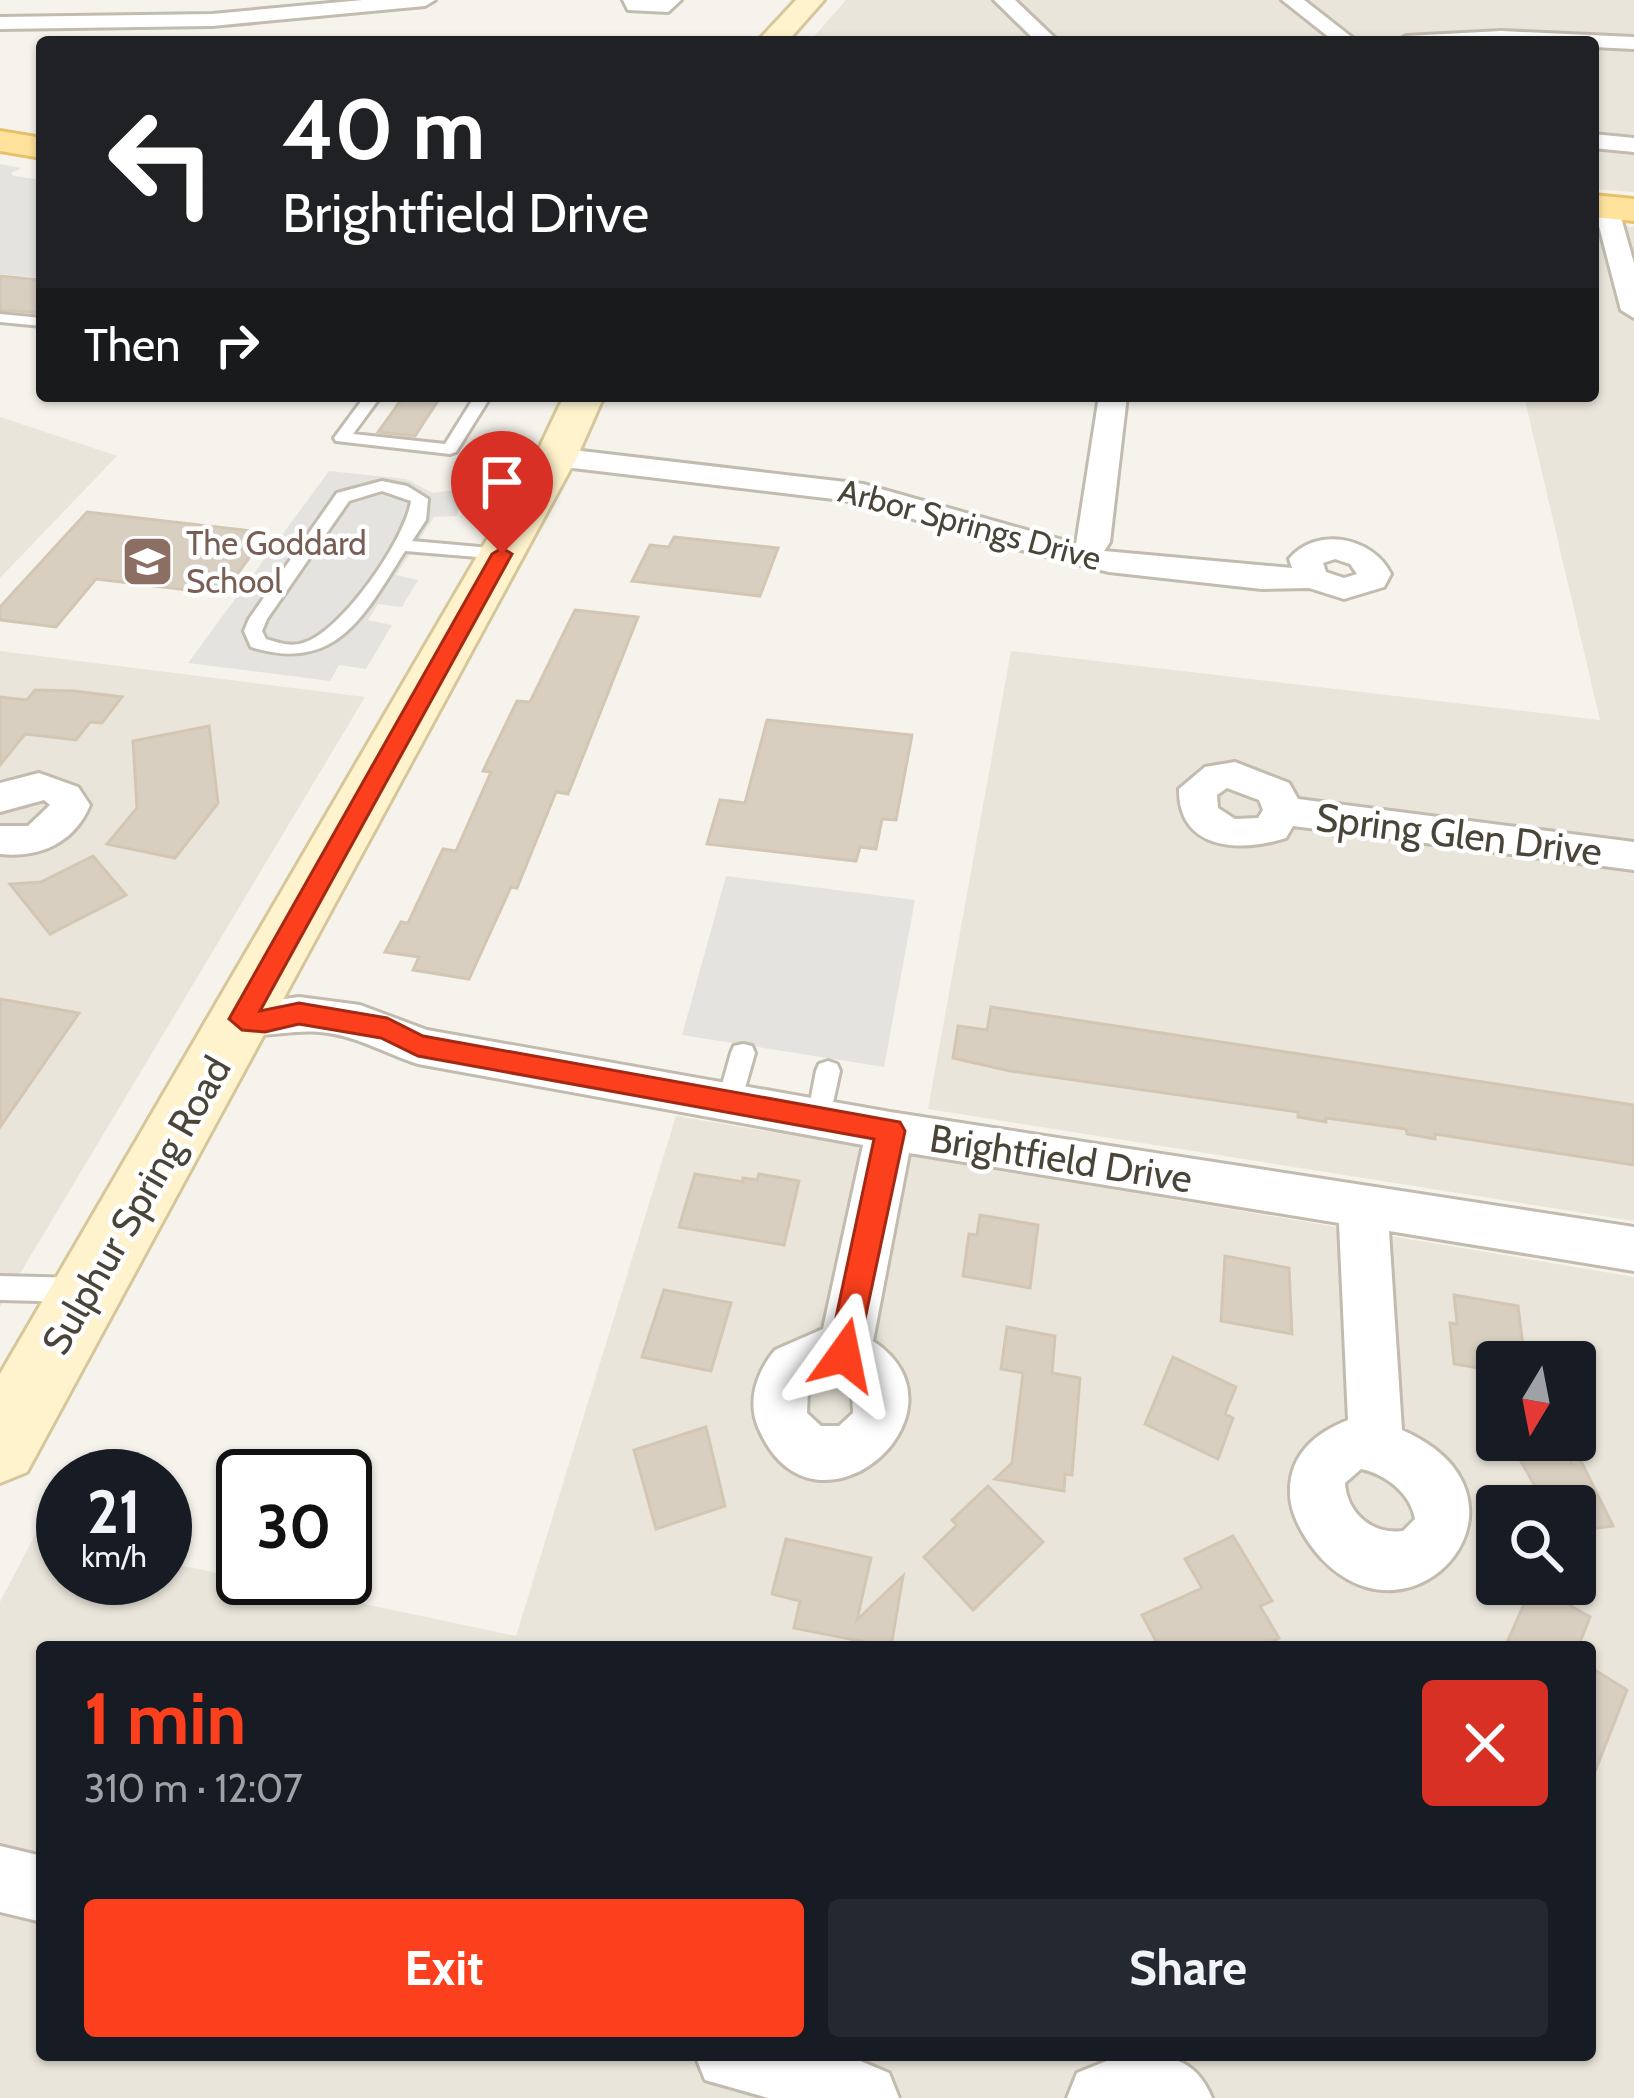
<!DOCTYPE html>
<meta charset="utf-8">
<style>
body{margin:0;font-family:Cabin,sans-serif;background:#242831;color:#f1f3f6;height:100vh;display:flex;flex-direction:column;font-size:45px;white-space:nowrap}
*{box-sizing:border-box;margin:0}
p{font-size:39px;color:#9ea1a6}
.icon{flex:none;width:66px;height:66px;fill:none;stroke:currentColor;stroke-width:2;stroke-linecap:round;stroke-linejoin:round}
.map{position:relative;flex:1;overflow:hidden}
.drawer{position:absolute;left:36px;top:1641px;width:1560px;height:420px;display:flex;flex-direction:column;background:#171b24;border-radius:12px;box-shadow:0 3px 9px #0004}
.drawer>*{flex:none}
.banner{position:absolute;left:36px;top:36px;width:1563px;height:366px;border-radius:12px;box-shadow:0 3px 9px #0004;background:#202124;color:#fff;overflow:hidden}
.needle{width:78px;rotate:190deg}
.buttons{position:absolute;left:1476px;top:1341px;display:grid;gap:24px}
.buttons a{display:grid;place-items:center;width:120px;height:120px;border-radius:12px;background:#171b24;box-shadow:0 3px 9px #0004;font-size:60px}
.speed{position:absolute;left:36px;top:1449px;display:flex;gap:24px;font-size:60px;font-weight:700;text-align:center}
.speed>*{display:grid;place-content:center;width:156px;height:156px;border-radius:50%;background:#171b24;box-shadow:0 3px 9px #0004;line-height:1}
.speed small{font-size:30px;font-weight:400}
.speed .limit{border:6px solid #111;border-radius:18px;background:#fff;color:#111}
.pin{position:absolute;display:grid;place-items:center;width:102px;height:102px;color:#fff;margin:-123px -51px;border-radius:50% 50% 50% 0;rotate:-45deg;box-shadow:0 0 12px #0007}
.pin .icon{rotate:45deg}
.me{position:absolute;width:132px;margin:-66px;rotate:12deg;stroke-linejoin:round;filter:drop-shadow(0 0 9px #0008)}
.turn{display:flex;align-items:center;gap:42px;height:252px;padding:0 48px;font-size:54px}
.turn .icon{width:156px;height:156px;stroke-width:2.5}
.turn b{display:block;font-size:84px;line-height:102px}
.then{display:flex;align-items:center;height:114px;padding:0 48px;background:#0003;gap:24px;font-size:45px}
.round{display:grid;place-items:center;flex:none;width:126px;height:126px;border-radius:12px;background:#242831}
.head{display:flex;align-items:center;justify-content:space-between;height:204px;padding:0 48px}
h1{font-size:72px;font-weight:700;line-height:90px;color:#fc3f1d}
.action{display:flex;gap:24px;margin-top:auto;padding:24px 48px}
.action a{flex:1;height:138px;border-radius:12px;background:#fc3f1d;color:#fff;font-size:48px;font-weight:700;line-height:138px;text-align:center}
.action a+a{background:#242831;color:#f1f3f6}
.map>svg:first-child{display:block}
</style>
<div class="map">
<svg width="1634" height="2098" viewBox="0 0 1634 2098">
<rect width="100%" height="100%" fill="#f6f3ec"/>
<!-- residential -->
<path fill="#eae5da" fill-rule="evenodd" d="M846,0H1634V192L1593,189V42H809Z
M1593,224L1634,227V1221L928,1109L1011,651L1600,720L1524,396H1593Z
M0,417L117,456L0,578Z
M0,651L365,697L0,1307Z
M676,1116L1634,1277V2098H0V1602L35,1535L63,1541V1578H165V1562L516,1636ZM1497,1362H1575V1440H1497ZM1497,1506H1575V1584H1497ZM42,1647H1590V2055H42Z"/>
<!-- parking -->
<path fill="#e5e3e0" d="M0,164L21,168L11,173L13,176L42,180V278L0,274Z
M329,471L406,479L433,493L456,490L460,502L457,516L434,517L396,575L418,580L402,607L378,604L368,620L392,625L366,669L339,665L330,681L188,663Z
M726,876L915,900L884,1067L682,1035Z"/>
<!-- building -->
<path fill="#d8cfc1" stroke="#d3c7b4" stroke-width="3" d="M0,276L42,280V313L0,310Z
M404,396H441L415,436L378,432Z
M87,512L260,532L250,546L257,547L238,573L229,572L213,593L96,579L56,627L0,620V607Z
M674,537L778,548L760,596L632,581L650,545L669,547Z
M575,610L638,617L568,794L556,792L517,888L511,887L469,979L413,970L419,957L385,952L401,922L408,923L443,849L456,851L491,772L483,771L517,701L530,702Z
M35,690L74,691L122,697L102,723L90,722L76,740L25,734L0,765V697L27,700Z
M767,720L912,735L896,820L882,819L876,849L860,847L856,861L707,844L720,800L745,803Z
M209,726L218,803L175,858L107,844L137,808L133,741Z
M93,856L126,895L50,934L10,884L41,882Z
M0,999L79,1013L0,1127Z
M991,1007L1634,1105V1165L1435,1134V1139L1407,1134L1406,1129L1326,1118V1122L1298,1117V1112L1010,1071L953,1058L958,1026L987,1030Z
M695,1174L743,1182V1178L757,1180L759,1174L799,1181L784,1245L679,1227Z
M980,1215L1038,1225L1030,1288L963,1276L969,1234L977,1235Z
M1225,1256L1289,1268L1292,1334L1221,1321Z
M664,1290L731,1303L711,1371L642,1357Z
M1454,1295L1518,1306L1525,1362H1497V1371L1454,1364L1450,1323L1457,1324Z
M1007,1327L1055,1336L1052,1373L1080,1378L1072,1475L1065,1474L1064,1491L995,1479L1012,1463L1023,1373L1001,1369Z
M1173,1357L1236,1387L1225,1414L1233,1418L1218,1459L1145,1424Z
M706,1427L725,1506L656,1529L634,1450Z
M1509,1440H1561L1571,1462L1575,1449L1613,1526L1575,1531V1506H1546Z
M988,1486L1043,1542L973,1610L924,1557L957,1525L952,1520Z
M1233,1536L1272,1601L1260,1606L1279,1638L1260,1647H1159L1142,1615L1202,1588L1185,1559Z
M786,1539L871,1558L857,1620L903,1576L891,1647L794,1628L800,1601L772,1594Z
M1533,1584L1590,1617L1578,1647H1505Z
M1590,1667L1627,1690L1592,1779H1590Z"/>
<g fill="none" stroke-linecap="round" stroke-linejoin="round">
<defs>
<path id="lane" d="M0,314L42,318V326L0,322Z
M365,396H381L353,434L445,444L475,396H491L456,452L450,454L336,441L334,438Z
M382,481L407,486L428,499L426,520L412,541L502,549L511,554L502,559L405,551C365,614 337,674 251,647L244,631L249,619L337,493ZM382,491L411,501C406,538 342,632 303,643C290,647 279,643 266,639L262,631L267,619L349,501Z
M743,1044L752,1046L755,1053L741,1102L738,1109H720L717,1102L731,1053L734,1046Z
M828,1061L837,1064L840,1071L828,1125H810L807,1118L816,1071L819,1064Z
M0,1276L79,1278L89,1281L93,1290L89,1299L79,1302L0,1300Z"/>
<path id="street" d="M363,0H435L425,6L212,26L0,29V17L212,14Z
M623,0H681L668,12L628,10Z
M994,0H1015L1059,42H1037Z
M1282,0H1304L1358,42H1335Z
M1501,31L1634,37V49L1593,47V42H1396L1406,36Z
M1593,134L1634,138V152L1593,148Z
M1606,200L1618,207L1634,263V318L1621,310L1594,207Z
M1099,396H1127L1110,542L1104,551L1292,568L1289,559C1316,526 1373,537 1391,574L1384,587L1344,599L1309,588L1262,589L1109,572L974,538L859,502L556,466L541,457L556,448L863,484L1076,544ZM1335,559L1350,564L1357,574L1344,578L1326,572L1323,563Z
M1235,762L1289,783L1298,799L1634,842V870L1293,826L1286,838C1240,853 1178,850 1179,789L1205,767ZM1227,788L1259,800L1263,810L1258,818L1235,819L1218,808L1217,795Z
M39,773L78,787L90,805C74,843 40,858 0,854V826H28L50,805L44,800L0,812V783Z
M299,997L360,1005L427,1030L890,1112L1634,1227V1271L1389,1231L1402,1430C1553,1496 1416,1659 1321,1558C1306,1541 1290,1516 1290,1493C1289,1455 1315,1433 1348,1420L1339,1223L909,1153L873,1341C981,1412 813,1559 758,1427C747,1400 757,1372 775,1350L823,1329L863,1145L418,1064C384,1053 356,1035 320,1032C287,1029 258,1041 226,1031L220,1019L226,1007ZM822,1377H838L852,1391L853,1413L839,1426H821L807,1413L808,1391ZM1361,1469C1386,1474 1411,1494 1415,1519L1403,1531C1372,1535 1347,1513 1345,1483Z
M0,1846L42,1856V1922L0,1912Z
M695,2055H846L889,2073L899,2098H768L705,2080Z
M1121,2055C1164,2055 1194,2054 1212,2098H1067L1077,2073Z"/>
<path id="secondary" d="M796,0H824L787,42H757Z
M564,396H604L577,457L27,1472L0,1483V1374L535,457Z"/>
<path id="primary" d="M0,131L42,138V158L0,151Z
M1593,195L1634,199V221L1593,217Z"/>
</defs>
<!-- lane casing -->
<use href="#lane" stroke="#c2bbae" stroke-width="6"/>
<!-- street casing -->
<use href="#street" stroke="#c2bbae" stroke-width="6"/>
<!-- secondary casing -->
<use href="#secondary" stroke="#d6c79b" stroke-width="6"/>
<!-- primary casing -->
<use href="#primary" stroke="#e6c16a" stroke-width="6"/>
<!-- lane -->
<use href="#lane" fill="#fff" fill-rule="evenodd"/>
<!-- street -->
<use href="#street" fill="#fff" fill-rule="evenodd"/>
<!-- secondary -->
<use href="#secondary" fill="#fff3cd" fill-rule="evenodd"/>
<!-- primary -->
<use href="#primary" fill="#ffe39c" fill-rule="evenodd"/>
</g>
<!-- route -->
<path fill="#fc3f1d" stroke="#a42913" stroke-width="3" d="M502,548L512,554L260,1011L299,1003L387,1018L423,1036L900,1122L905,1131L855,1366L844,1370L833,1366L828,1355L874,1139L418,1056L381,1038L299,1024L265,1032L242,1030L229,1019L492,554Z"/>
<!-- icons -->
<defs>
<symbol id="school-square" viewBox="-11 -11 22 22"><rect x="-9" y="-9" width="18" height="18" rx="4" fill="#8d6e63" stroke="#fff"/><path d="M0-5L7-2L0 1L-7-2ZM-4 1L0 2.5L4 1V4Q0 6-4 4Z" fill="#fff"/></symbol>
</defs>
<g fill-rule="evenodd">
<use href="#school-square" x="118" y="532" width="59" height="59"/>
</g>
<g text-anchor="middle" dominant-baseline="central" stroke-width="9" stroke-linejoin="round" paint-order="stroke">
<!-- far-street labels -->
<g font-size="33" fill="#4b4439" stroke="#fff">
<text transform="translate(970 524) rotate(15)">Arbor Springs Drive</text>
</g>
<!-- far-education labels -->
<g font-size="33" fill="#785e54" stroke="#fff" text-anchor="start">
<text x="186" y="543">The Goddard<tspan x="186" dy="38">School</tspan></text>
</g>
<!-- street labels -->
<g font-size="39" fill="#4b4439" stroke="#fff">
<text transform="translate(1459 834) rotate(7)">Spring Glen Drive</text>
<text transform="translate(1061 1158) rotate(9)">Brightfield Drive</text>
<text transform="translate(136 1205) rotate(-60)">Sulphur Spring Road</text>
</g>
</g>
</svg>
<div class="buttons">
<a><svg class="needle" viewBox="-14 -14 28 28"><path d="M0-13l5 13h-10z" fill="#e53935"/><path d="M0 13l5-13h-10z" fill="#9ea1a6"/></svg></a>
<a><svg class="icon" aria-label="search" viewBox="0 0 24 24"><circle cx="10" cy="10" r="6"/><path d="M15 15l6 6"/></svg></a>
</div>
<div class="speed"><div>21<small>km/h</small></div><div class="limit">30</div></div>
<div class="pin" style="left:502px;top:554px;background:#d93025"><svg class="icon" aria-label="arrive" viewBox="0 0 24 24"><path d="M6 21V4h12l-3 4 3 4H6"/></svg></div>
<svg class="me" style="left:844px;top:1355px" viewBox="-20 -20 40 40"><path d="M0-17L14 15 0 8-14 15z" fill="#fc3f1d" stroke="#fff" stroke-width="4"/></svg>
<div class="banner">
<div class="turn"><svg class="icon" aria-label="left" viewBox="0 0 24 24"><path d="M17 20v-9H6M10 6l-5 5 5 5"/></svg><div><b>40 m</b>Brightfield Drive</div></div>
<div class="then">Then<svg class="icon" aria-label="right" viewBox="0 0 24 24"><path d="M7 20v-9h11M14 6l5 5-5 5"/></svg></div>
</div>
<section class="drawer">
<div class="head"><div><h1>1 min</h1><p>310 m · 12:07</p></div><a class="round" style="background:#d93025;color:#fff"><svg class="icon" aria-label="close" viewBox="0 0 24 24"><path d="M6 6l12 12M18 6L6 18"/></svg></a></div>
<div class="action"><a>Exit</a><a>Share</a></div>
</section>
</div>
